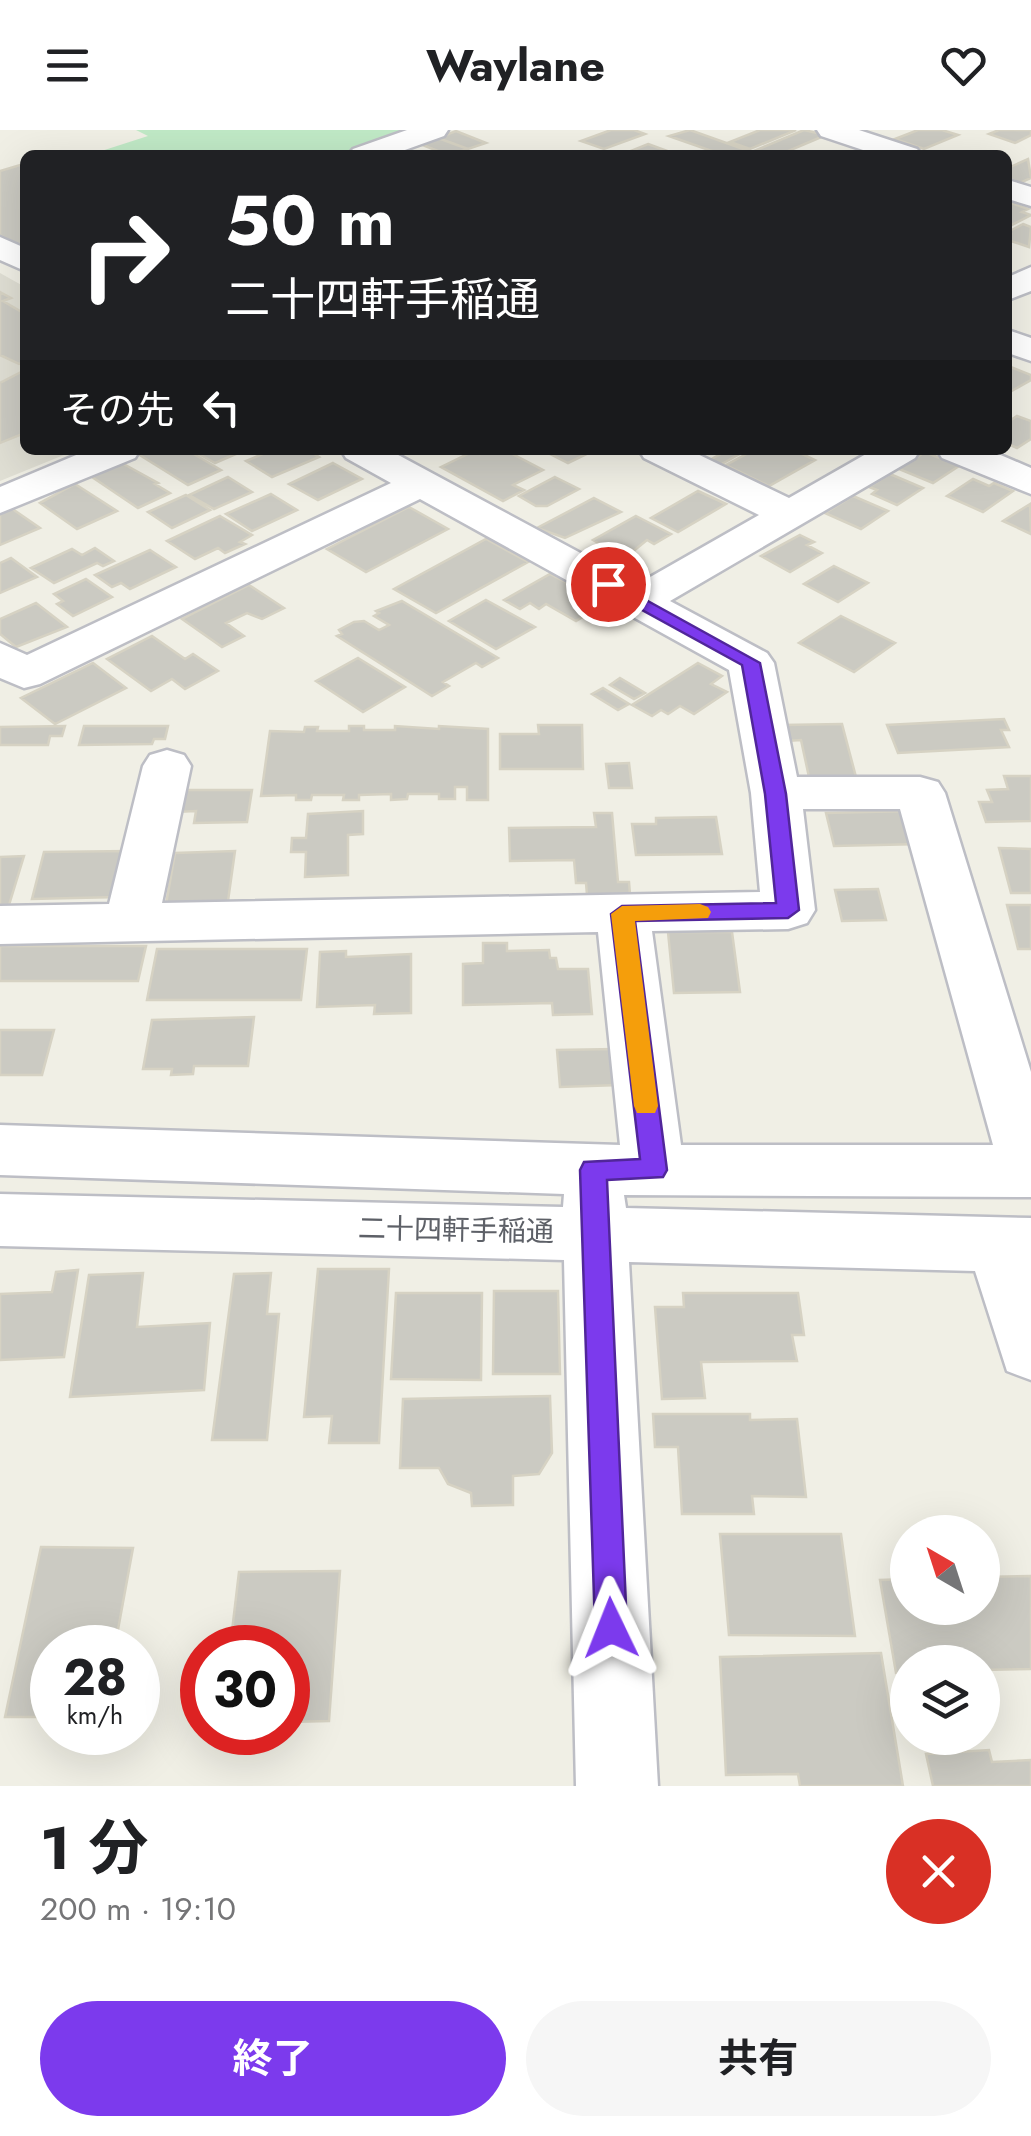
<!DOCTYPE html>
<html lang="ja">
<meta charset="utf-8">
<style>
body{margin:0;font-family:Jost,"Noto Sans JP",sans-serif;background:#f6f6f6;color:#202124;height:100vh;display:flex;flex-direction:column;font-size:38px;white-space:nowrap}
*{box-sizing:border-box;margin:0}
p{font-size:32px;color:#757577}
.icon{flex:none;width:55px;height:55px;fill:none;stroke:currentColor;stroke-width:2;stroke-linecap:round;stroke-linejoin:round}
.map{position:relative;height:1656px;overflow:hidden}
.sheet{display:flex;flex-direction:column;background:#fff;flex:1}
.sheet>*{flex:none}
.hud{position:absolute;left:20px;top:20px;width:992px;height:305px;border-radius:15px;box-shadow:0 10px 40px #0002;background:#202124;color:#fff;overflow:hidden}
.needle{width:65px;rotate:321deg}
.controls{position:absolute;left:890px;top:1385px;display:grid;gap:20px}
.controls a{display:grid;place-items:center;width:110px;height:110px;border-radius:50%;background:#fff;box-shadow:0 10px 40px #0002;font-size:50px}
.speed{position:absolute;left:30px;top:1495px;display:flex;gap:20px;font-size:50px;font-weight:700;text-align:center}
.speed>*{display:grid;place-content:center;width:130px;height:130px;border-radius:50%;background:#fff;box-shadow:0 10px 40px #0002;line-height:1}
.speed small{font-size:25px;font-weight:400}
.speed .limit{border:15px solid #d22;background:#fff;color:#111}
.pin{position:absolute;display:grid;place-items:center;width:85px;height:85px;color:#fff;margin:-42px;border:5px solid #fff;border-radius:50%;box-shadow:0 2px 10px #0007}
.me{position:absolute;width:110px;margin:-55px;rotate:358deg;stroke-linejoin:round;filter:drop-shadow(0 0 8px #0008)}
.turn{display:flex;align-items:center;gap:35px;height:210px;padding:0 40px;font-size:45px}
.turn .icon{width:130px;height:130px;stroke-width:2.5}
.turn b{display:block;font-size:70px;line-height:85px}
.then{display:flex;align-items:center;height:95px;padding:0 40px;background:#0003;gap:20px;font-size:38px}
.round{display:grid;place-items:center;flex:none;width:105px;height:105px;border-radius:52px;background:#f6f6f6}
.head{display:flex;align-items:center;justify-content:space-between;height:170px;padding:0 40px}
h1{font-size:60px;font-weight:700;line-height:75px}
.cta{display:flex;gap:20px;margin-top:auto;padding:20px 40px}
.cta a{flex:1;height:115px;border-radius:60px;background:#7c3aed;color:#fff;font-size:40px;font-weight:700;line-height:115px;text-align:center}
.cta a+a{background:#f6f6f6;color:#202124}
header{display:flex;justify-content:space-between;align-items:center;height:130px;padding:0 40px;background:#fff;font-size:45px;font-weight:700}
.map>svg:first-child{display:block}
</style>
<header><svg class="icon" aria-label="menu" viewBox="0 0 24 24"><path d="M4 6h16M4 12h16M4 18h16"/></svg>Waylane<svg class="icon" aria-label="heart" viewBox="0 0 24 24"><path d="M12 20l-8-8c-3-5 5-10 8-4 3-6 11-1 8 4z"/></svg></header>
<div class="map">
<svg width="1031" height="1656" viewBox="0 0 1031 1656">
<rect width="100%" height="100%" fill="#f0efe5"/>
<!-- education -->
<path fill="#e0dfd4" d="M0,143L25,157V320H76L0,351Z"/>
<!-- green -->
<path fill="#c0e9c6" d="M136,0H412L340,25H89L148,6Z"/>
<!-- building -->
<path fill="#cbcac2" stroke="#d6d2c3" stroke-width="2.5" d="M611,0H634L645,4L604,19L581,11Z
M690,0L760,25H723L669,6Z
M760,0H796L750,19L730,12Z
M804,0L826,5L779,25L754,21Z
M918,0H942L958,5L924,19L895,9Z
M999,0H1031V5L1015,13L989,4Z
M456,1L486,13L468,19L438,8Z
M438,8L468,19L448,25L420,14Z
M648,14L678,25L626,23Z
M1028,29L1031,48L1020,53L1008,48V38Z
M20,35L25,37V112L19,115L0,105V41Z
M1008,72L1028,79L1022,82L1031,85L1008,97Z
M1023,94L1031,97L1029,117L1008,110L1011,104L1008,102Z
M0,162L11,168L3,171L25,184V232L19,234L0,225Z
M1008,236L1031,245V250L1008,263Z
M25,240V303L0,313V253Z
M1017,286L1031,291V309L1017,318L1008,314V292Z
M147,320H187L221,340L188,355L138,324Z
M192,320H245L215,333Z
M272,320H308L319,327L272,347L246,331Z
M489,320H505L543,340L513,355L524,360L503,371L441,337L474,321L480,324Z
M542,320H592L593,321L568,333Z
M728,320L743,322L718,336L708,331Z
M754,320H794L815,330L769,356L726,335Z
M925,322L959,336L933,353L899,339Z
M120,332L158,353L155,354L170,363L138,378L89,345Z
M333,333L362,349L318,370L289,354Z
M890,344L923,358L897,375L872,364L877,360L869,357Z
M228,347L252,362L214,379L189,365Z
M555,347L579,359L547,376H536L519,366Z
M973,349L989,356L994,353L1013,361L983,382L947,366Z
M75,354L117,381L77,399L40,373Z
M698,361L726,374L678,402L651,388Z
M271,364L297,380L252,401L226,384Z
M186,365L210,380L172,398L148,382Z
M853,366L888,381L861,399L825,383Z
M594,368L621,382L565,408L537,398Z
M1030,374L1031,404L1003,391Z
M409,377L448,399L366,442L327,419Z
M11,378L40,398L0,415V382Z
M220,386L252,405L240,412L245,414L225,423L218,418L195,429L167,411Z
M636,386L671,404L654,414L647,410L625,428L593,410Z
M800,405L814,412L807,415L822,423L790,442L761,426Z
M486,409L528,432L436,483L394,459Z
M95,418L114,431L103,436L97,433L54,453L31,438L72,419L82,425Z
M150,420L176,437L130,459L121,453L112,457L95,445Z
M11,428L37,447L0,463V433Z
M834,436L868,453L838,472L804,454Z
M550,444L605,473L576,491L546,474L539,479L530,473L520,479L504,470Z
M86,449L112,467L73,486L57,474L63,471L54,464Z
M249,455L284,478L262,489L247,483L226,493L244,506L222,517L182,489Z
M486,470L535,497L496,519L449,491Z
M402,471L498,528L482,537L476,533L443,552L449,556L432,566L337,506L342,504L339,500L354,492L364,491L379,500L389,495L374,486L379,483L376,481Z
M36,473L67,497L16,517L0,504V489Z
M841,486L895,513L854,542L799,513Z
M152,506L185,529L193,524L218,541L185,559L172,549L151,561L107,529Z
M358,528L405,557L363,582L316,551Z
M93,533L126,558L55,594L21,568Z
M698,533L722,546L711,554L727,562L694,584L680,576L668,584L661,580L652,586L632,575Z
M620,548L645,563L634,569L610,555Z
M603,558L629,574L618,580L592,564Z
M1004,589L1009,600H1001L1009,617L898,623L887,595Z
M842,594L856,647H809L801,610L787,611L783,595Z
M538,595H582L583,639H500V604H539Z
M65,596L62,606H50L48,615H0V597Z
M84,596H168L165,609H154L152,614L79,615Z
M349,596H364V600H395V596L439,599V596L488,599V670H467V657H455V669H439V664H408L407,669L391,670V664L359,665V670H343L344,665H312L311,670H296V665L261,666L270,601L304,602L305,597H318L317,601H349Z
M629,633L632,658H609L606,634Z
M1004,646H1031V691L986,692L979,672H992L987,660L1008,659Z
M180,660H252L247,692L194,693L196,681L176,682Z
M363,681V704L348,705V745L305,747L306,722H291L292,708H306L308,684Z
M910,681L921,714L834,716L826,683Z
M594,683H612L618,752H629L631,777H588L586,753H576L574,730L510,731L509,698L596,697Z
M716,687L722,724L636,725L632,694H656V688Z
M999,718L1031,719V763H1011Z
M129,721L119,767L32,769L44,722Z
M235,721L227,778L165,780L175,723Z
M24,726L9,775H0V727Z
M878,759L886,790L842,791L835,760Z
M1007,775H1031V819H1018Z
M668,802H732L740,862L674,863Z
M483,813H507V821L549,820L550,828H556L558,839H588L592,884L553,885L552,873L463,875V834L483,833Z
M0,816H146L138,851H0Z
M157,819H307L301,870H147Z
M346,821V827L411,824V883L374,884L375,875L317,877L320,822Z
M254,887L248,936H194L193,944L171,945L172,939H143L152,890Z
M0,900H54L42,945H0Z
M615,919L619,955L560,957L557,920Z
M318,1139H389L379,1313H329L332,1286L304,1287Z
M78,1140L64,1227L0,1230V1164L52,1162L56,1142Z
M143,1143L137,1197L210,1193L204,1260L70,1267L89,1145Z
M271,1143L267,1184H279L267,1310H212L234,1144Z
M494,1161H558L560,1244H493Z
M396,1163H482L481,1250L391,1249Z
M683,1163H798L804,1205H792L797,1231L701,1232L705,1268L662,1269L655,1177H684Z
M550,1266L552,1323L539,1344L513,1346V1375L472,1376L471,1363L448,1354L439,1338H400L403,1269Z
M653,1284H750V1290L797,1289L806,1367L752,1366L754,1384H682L678,1317H655Z
M720,1404H841L855,1506L729,1505Z
M41,1417L133,1418L117,1505H91L88,1518H52V1587H5Z
M340,1441L329,1591L288,1592V1518H230L239,1442Z
M1031,1446V1539L982,1540V1532H908V1542L896,1543L880,1450L908,1449V1478H982V1447Z
M881,1523L903,1656H800L798,1644L726,1645L720,1527Z
M989,1620L992,1632L1031,1630V1656H933L926,1624Z"/>
<g fill="none" stroke-linecap="round" stroke-linejoin="round">
<defs>
<path id="minor" d="M407,0H448L444,6L391,25H348L353,19Z
M817,0H859L917,19L922,25H878L821,6Z
M1008,50L1031,57V76L1008,69Z
M0,107L25,118V141L0,130Z
M1031,137V161L1008,170V147Z
M1008,200L1031,208V231L1008,223Z
M88,320H140L135,328L0,383V357Z
M341,320H389L638,454L759,385L644,328L639,320H689L789,368L873,320H920L915,328L670,471L767,523L774,533L797,647H920L938,652L945,663L1031,942V1067L624,1065L626,1078L1031,1088V1250L1007,1241L975,1141L629,1132L658,1656H576L564,1130L0,1116V1064L563,1077L564,1064L0,1045V995L620,1015L598,802L0,814V776L109,774L143,636L150,625L167,620L184,625L191,636L162,773L760,762L751,663L729,540L420,369L40,554L24,558L0,548V513L27,525L391,353L346,328ZM803,679H900L993,1015H681L652,801L788,799L807,793L815,780Z
M937,320H989L1031,338V364L942,328Z"/>
</defs>
<!-- minor casing -->
<use href="#minor" stroke="#bdbec5" stroke-width="5"/>
<!-- minor -->
<use href="#minor" fill="#fff" fill-rule="evenodd"/>
</g>
<!-- route -->
<path fill="#7c3aed" stroke="#51269a" stroke-width="2.5" d="M608,449L760,533L786,664L799,780L788,788L635,791L667,1040L663,1047L607,1050L627,1498L622,1509L611,1514L600,1509L595,1498L580,1040L584,1032L640,1029L611,784L622,776L776,773L765,664L742,535L602,458V450Z"/>
<!-- slow -->
<path fill="#f59e0b" d="M700,774L708,777L711,782L708,788L635,791L658,976L655,983H637L634,976L611,784L622,776Z"/>
<g text-anchor="middle" dominant-baseline="central" stroke-width="8" stroke-linejoin="round" paint-order="stroke">
<!-- street labels -->
<g font-size="28" fill="#5d6067" stroke="#fff">
<text transform="translate(456 1100) rotate(1)">二十四軒手稲通</text>
</g>
</g>
</svg>
<div class="controls">
<a><svg class="needle" viewBox="-14 -14 28 28"><path d="M0-13l5 13h-10z" fill="#e53935"/><path d="M0 13l5-13h-10z" fill="#757577"/></svg></a>
<a><svg class="icon" aria-label="layers" viewBox="0 0 24 24"><path d="M12 4l9 5-9 5-9-5zM3 14l9 5 9-5"/></svg></a>
</div>
<div class="speed"><div>28<small>km/h</small></div><div class="limit">30</div></div>
<div class="pin" style="left:608px;top:454px;background:#d93025"><svg class="icon" aria-label="arrive" viewBox="0 0 24 24"><path d="M6 21V4h12l-3 4 3 4H6"/></svg></div>
<svg class="me" style="left:611px;top:1498px" viewBox="-20 -20 40 40"><path d="M0-17L14 15 0 8-14 15z" fill="#7c3aed" stroke="#fff" stroke-width="4"/></svg>
<div class="hud">
<div class="turn"><svg class="icon" aria-label="right" viewBox="0 0 24 24"><path d="M7 20v-9h11M14 6l5 5-5 5"/></svg><div><b>50 m</b>二十四軒手稲通</div></div>
<div class="then">その先<svg class="icon" aria-label="left" viewBox="0 0 24 24"><path d="M17 20v-9H6M10 6l-5 5 5 5"/></svg></div>
</div>
</div>
<section class="sheet">
<div class="head"><div><h1>1 分</h1><p>200 m · 19:10</p></div><a class="round" style="background:#d93025;color:#fff"><svg class="icon" aria-label="close" viewBox="0 0 24 24"><path d="M6 6l12 12M18 6L6 18"/></svg></a></div>
<div class="cta"><a>終了</a><a>共有</a></div>
</section>
